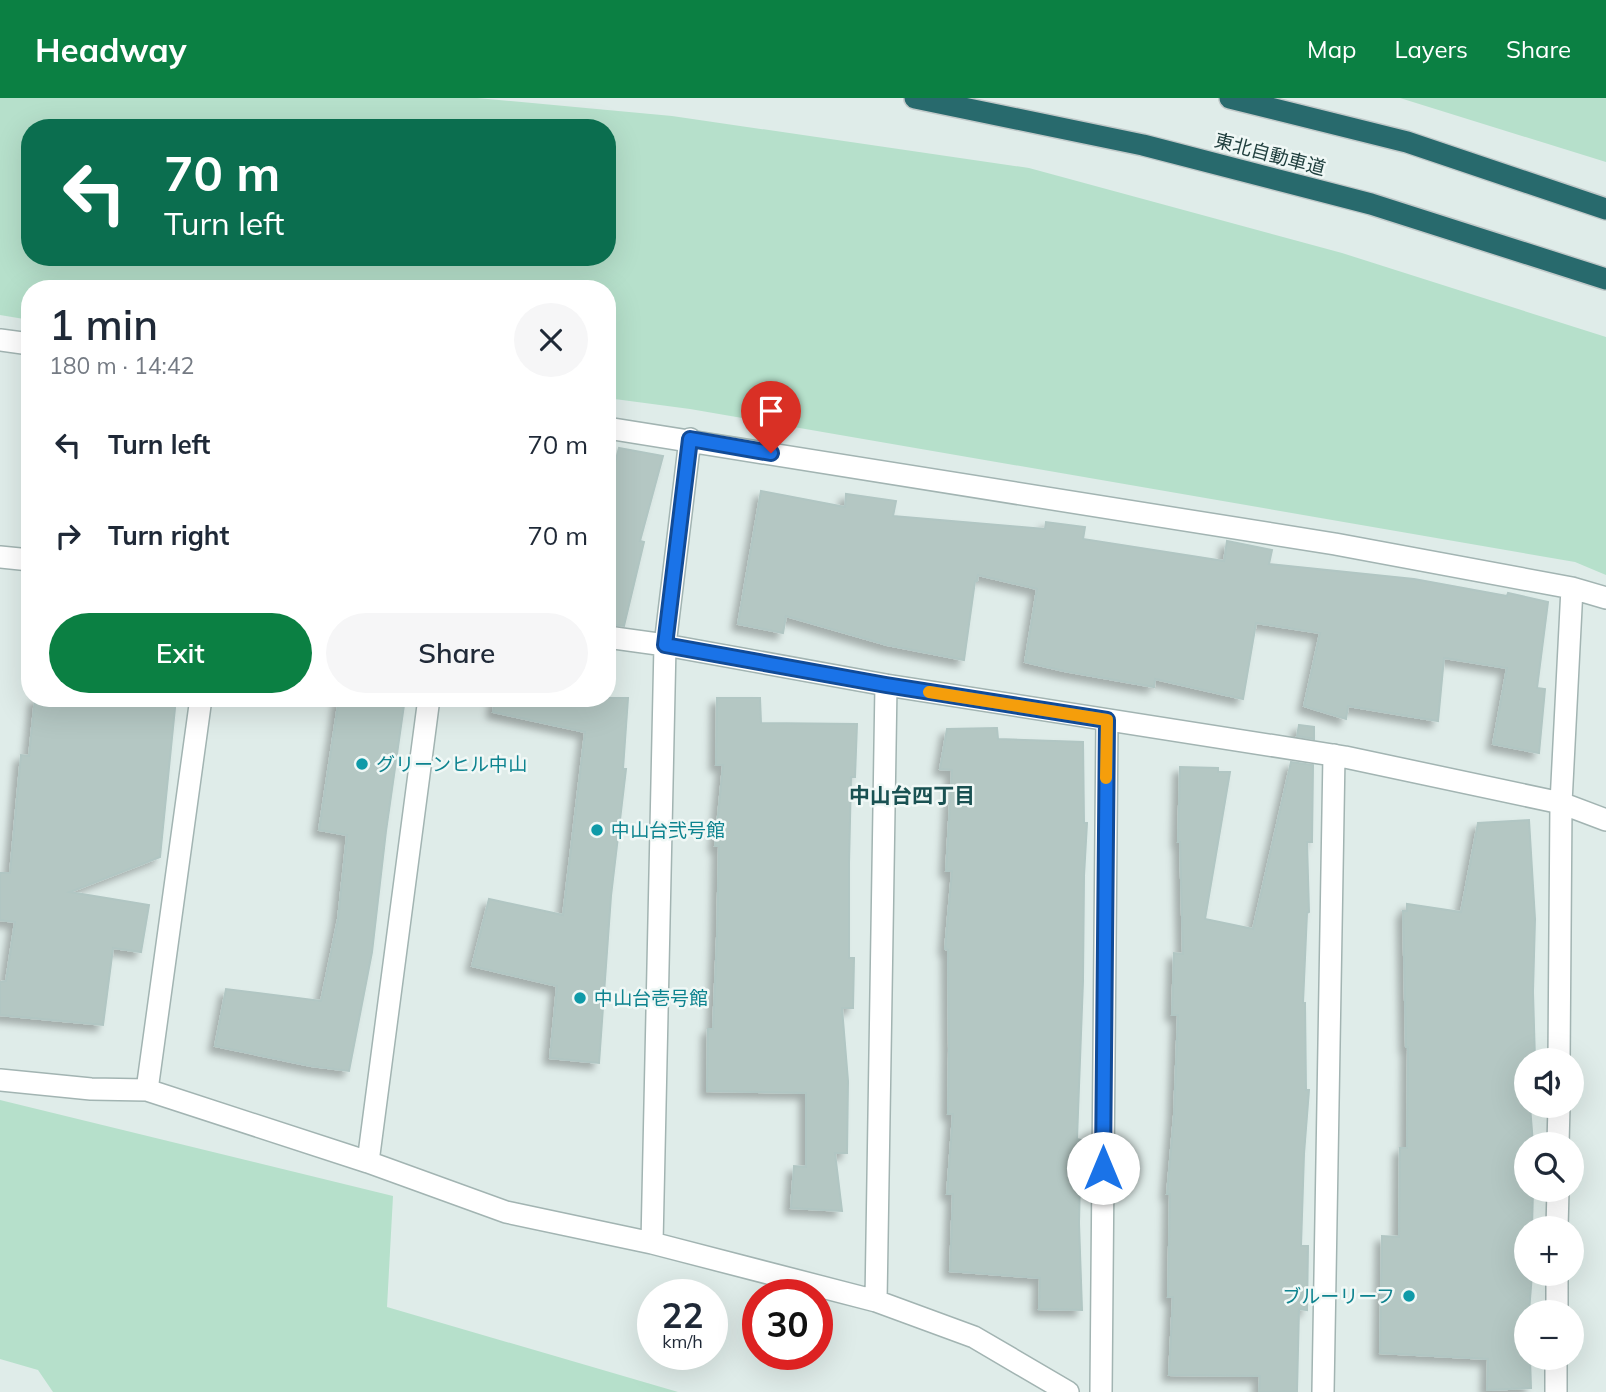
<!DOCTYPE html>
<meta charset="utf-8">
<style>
body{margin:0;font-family:Mulish,"Noto Sans JP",sans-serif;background:#f6f6f7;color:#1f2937;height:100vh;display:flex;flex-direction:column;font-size:26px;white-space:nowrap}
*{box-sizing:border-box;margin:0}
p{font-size:23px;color:#747a83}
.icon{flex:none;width:38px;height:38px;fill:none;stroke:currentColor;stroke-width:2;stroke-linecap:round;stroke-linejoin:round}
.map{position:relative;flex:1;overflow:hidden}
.details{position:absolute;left:21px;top:182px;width:595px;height:427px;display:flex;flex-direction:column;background:#fff;border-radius:28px;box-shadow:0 7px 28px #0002}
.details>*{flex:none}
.banner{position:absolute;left:21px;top:21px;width:595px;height:147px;border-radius:28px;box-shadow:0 7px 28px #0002;background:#0b6e4f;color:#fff;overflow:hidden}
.buttons{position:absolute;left:1514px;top:950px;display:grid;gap:14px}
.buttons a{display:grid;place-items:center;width:70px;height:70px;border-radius:50%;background:#fff;box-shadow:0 7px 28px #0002;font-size:35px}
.speed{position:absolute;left:637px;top:1181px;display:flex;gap:14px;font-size:35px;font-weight:700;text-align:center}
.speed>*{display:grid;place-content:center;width:91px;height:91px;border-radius:50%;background:#fff;box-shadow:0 7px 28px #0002;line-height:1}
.speed small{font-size:18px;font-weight:400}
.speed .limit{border:10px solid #d22;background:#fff;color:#111}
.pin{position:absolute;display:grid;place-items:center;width:60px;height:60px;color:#fff;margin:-72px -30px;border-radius:50% 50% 50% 0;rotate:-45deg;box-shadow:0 0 7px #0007}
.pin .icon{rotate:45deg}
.me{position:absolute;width:77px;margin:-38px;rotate:0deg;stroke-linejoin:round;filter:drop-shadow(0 0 5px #0008)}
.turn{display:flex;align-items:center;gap:24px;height:147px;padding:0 28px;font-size:32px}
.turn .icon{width:91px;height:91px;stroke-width:2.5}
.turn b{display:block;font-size:49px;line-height:60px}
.round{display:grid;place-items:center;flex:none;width:74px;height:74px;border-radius:37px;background:#f6f6f7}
.summary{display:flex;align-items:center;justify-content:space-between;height:119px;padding:0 28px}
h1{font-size:42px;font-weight:600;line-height:52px}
.action{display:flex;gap:14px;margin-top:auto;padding:14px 28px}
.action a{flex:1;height:80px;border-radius:42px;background:#0b8043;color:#fff;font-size:28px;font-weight:600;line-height:80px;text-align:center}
.action a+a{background:#f6f6f7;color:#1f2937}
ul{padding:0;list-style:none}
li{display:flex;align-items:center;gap:21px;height:91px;padding:0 28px}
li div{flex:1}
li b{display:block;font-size:26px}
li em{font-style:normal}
header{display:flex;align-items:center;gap:42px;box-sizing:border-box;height:98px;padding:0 35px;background:#0b8043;color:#fff}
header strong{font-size:33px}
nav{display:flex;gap:38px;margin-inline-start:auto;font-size:24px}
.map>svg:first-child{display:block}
</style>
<header>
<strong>Headway</strong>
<nav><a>Map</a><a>Layers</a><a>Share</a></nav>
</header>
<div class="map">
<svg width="1606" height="1294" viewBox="0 0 1606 1294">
<defs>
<filter id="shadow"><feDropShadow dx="-6" dy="6" stdDeviation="3.5" flood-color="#0004"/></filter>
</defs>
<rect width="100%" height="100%" fill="#dfece9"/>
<!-- green -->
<path fill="#b6e0cb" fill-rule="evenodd" d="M0,0H477L672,18L1029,70L1342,155L1606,239V477L1575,464L690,311L607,300V191H30V222L0,217ZM30,30H607V159H30Z
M1400,0H1606V64Z
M0,1002L393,1098L387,1209L678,1294H53L38,1272L0,1261Z"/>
<!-- building -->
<path fill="#b4c7c3" stroke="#b1c6c3" stroke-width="2" filter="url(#shadow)" d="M619,350L663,358L640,443L644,444L624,528L607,526V396Z
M761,393L845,409L846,396L896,403L893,418L1045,431L1046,424L1085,429L1083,441L1224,463L1227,443L1272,452L1269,466L1414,481L1507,498L1508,495L1548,504L1537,590L1545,591L1539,655L1493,646L1507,570L1444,560L1438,623L1348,608L1346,621L1304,608L1320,535L1256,525L1243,601L1155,581L1154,589L1064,573L1025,564L1037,491L978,477L977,483H975L964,562L887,547L786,518L783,535L738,526Z
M35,600H176L160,759L70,794L149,807L141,854L113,850L103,927L0,917V884L6,883L15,824L0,822V775H10L21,657L29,658Z
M339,600H405L386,733L372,854L349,973L311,968L215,948L226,891L321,903L338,821L347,737L319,732Z
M495,600H628L623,671H626L611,798L599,965L550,960L557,888L472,868L489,801L563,817L585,634L493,614Z
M717,600H760L761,625L857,626L855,679H851L849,766V860H854L853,910H842L848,983L847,1055H835L842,1113L791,1110L794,1068L806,1069V995L707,993L708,931H713L717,839L719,748H715L723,667H716Z
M1299,627L1314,629V641L1297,638Z
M997,630L998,641L1083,644L1084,725H1087L1084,778L1083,883L1077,1041L1081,1042L1079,1125L1082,1212L1039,1211L1040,1180L950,1173L953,1096H947L953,1016H948L949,952L948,852L945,851L952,773H946L952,672L940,671L947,631Z
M1291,664L1313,667L1312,744H1307L1309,814L1307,815L1303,905H1305L1306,992H1309L1304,1056L1301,1148H1308L1307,1212L1299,1211L1297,1293L1259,1294L1260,1278L1169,1277L1173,1199H1168L1170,1096H1167L1174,1017L1178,917H1172L1174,855L1183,856L1180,744H1178L1180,669L1218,670V674H1230L1205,821L1253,831Z
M1529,722L1535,821L1533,894L1535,962H1526V1008H1530L1533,1046H1526V1092H1533L1532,1130H1526V1176H1532L1529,1214H1526V1260H1530L1531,1290L1487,1292L1488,1261L1380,1255L1382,1138L1399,1139L1400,1050H1407L1408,949H1406L1403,813H1407V806L1461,814L1478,725Z"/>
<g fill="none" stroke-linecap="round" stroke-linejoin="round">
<defs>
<path id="minor" d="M0,242L30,246
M607,330L1335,446L1572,490L1606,500
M0,459L30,462
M607,539L665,547L886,587L1345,659L1561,705L1606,722
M1559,962L1561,705L1572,490
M0,982L91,991L147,992L368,1064L506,1114L652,1145L876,1203L974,1239L1068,1294
M147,992L201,600
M1558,1046L1559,1008
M368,1064L429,600
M1557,1130L1558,1092
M652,1145L665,547L690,341
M876,1203L886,587
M1557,1214V1176
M1101,1294L1107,622
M1323,1294L1334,657
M1556,1294V1260"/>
<path id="highway" d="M915,0L1143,47L1371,106L1606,181
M1230,0L1407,44L1606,111"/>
</defs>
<!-- minor casing -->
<use href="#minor" stroke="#a2b4b2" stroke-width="24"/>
<!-- highway casing -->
<use href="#highway" stroke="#c0c9c9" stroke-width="24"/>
<!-- minor -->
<use href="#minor" stroke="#fff" stroke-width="21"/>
<!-- highway -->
<use href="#highway" stroke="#286a6d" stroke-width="21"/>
</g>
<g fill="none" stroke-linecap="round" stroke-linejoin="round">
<defs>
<path id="route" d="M771,355L690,341L665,547L886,587L1107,622L1103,1070"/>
</defs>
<!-- route casing -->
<use href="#route" stroke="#114b97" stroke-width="18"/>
<!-- route -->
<use href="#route" stroke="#1a73e8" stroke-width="12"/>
<!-- slow -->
<path stroke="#f59e0b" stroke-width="12" d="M929,594L1107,622L1106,680"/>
</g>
<!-- markers -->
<g fill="#0f9aa8" stroke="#f0f8f6" stroke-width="2.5">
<circle cx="362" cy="666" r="7"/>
<circle cx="597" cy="732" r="7"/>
<circle cx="580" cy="900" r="7"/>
<circle cx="1409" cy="1198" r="7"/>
</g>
<g text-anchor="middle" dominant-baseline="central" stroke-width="5" stroke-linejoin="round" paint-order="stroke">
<!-- street labels -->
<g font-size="19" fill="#1f3e3d" stroke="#f0f8f6">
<text transform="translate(1270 56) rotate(15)">東北自動車道</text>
</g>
<!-- culture labels -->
<g font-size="19" fill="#0d838f" stroke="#f0f8f6" text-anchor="start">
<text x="376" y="666">グリーンヒル中山</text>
<text x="611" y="732">中山台弐号館</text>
<text x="594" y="900">中山台壱号館</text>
<text x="1395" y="1198" text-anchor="end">ブルーリーフ</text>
</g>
<!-- neighbourhood labels -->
<g font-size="21" font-weight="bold" fill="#195152" stroke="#f0f8f6">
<text x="912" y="697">中山台四丁目</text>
</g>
</g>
</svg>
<div class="buttons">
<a><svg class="icon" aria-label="sound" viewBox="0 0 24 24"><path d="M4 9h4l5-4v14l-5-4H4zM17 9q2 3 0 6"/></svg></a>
<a><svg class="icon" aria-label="search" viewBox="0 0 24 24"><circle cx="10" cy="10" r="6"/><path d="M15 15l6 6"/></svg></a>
<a>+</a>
<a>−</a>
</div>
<div class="speed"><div>22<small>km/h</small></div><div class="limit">30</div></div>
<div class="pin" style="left:771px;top:355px;background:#d93025"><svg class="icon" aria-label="arrive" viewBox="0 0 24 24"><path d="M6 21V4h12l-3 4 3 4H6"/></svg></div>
<svg class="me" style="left:1103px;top:1070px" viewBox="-20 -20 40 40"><circle r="19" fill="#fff"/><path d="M0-13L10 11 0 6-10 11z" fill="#1a73e8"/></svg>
<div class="banner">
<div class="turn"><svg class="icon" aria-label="left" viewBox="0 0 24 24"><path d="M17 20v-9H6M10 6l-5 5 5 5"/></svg><div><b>70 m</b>Turn left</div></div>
</div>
<section class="details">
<div class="summary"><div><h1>1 min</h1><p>180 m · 14:42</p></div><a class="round"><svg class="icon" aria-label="close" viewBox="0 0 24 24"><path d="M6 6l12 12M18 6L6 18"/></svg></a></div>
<ul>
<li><svg class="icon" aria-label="left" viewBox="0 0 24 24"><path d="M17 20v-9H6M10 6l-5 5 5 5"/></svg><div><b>Turn left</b></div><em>70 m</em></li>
<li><svg class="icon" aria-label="right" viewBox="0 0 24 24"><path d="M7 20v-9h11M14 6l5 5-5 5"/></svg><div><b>Turn right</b></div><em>70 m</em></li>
</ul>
<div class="action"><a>Exit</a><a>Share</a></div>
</section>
</div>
